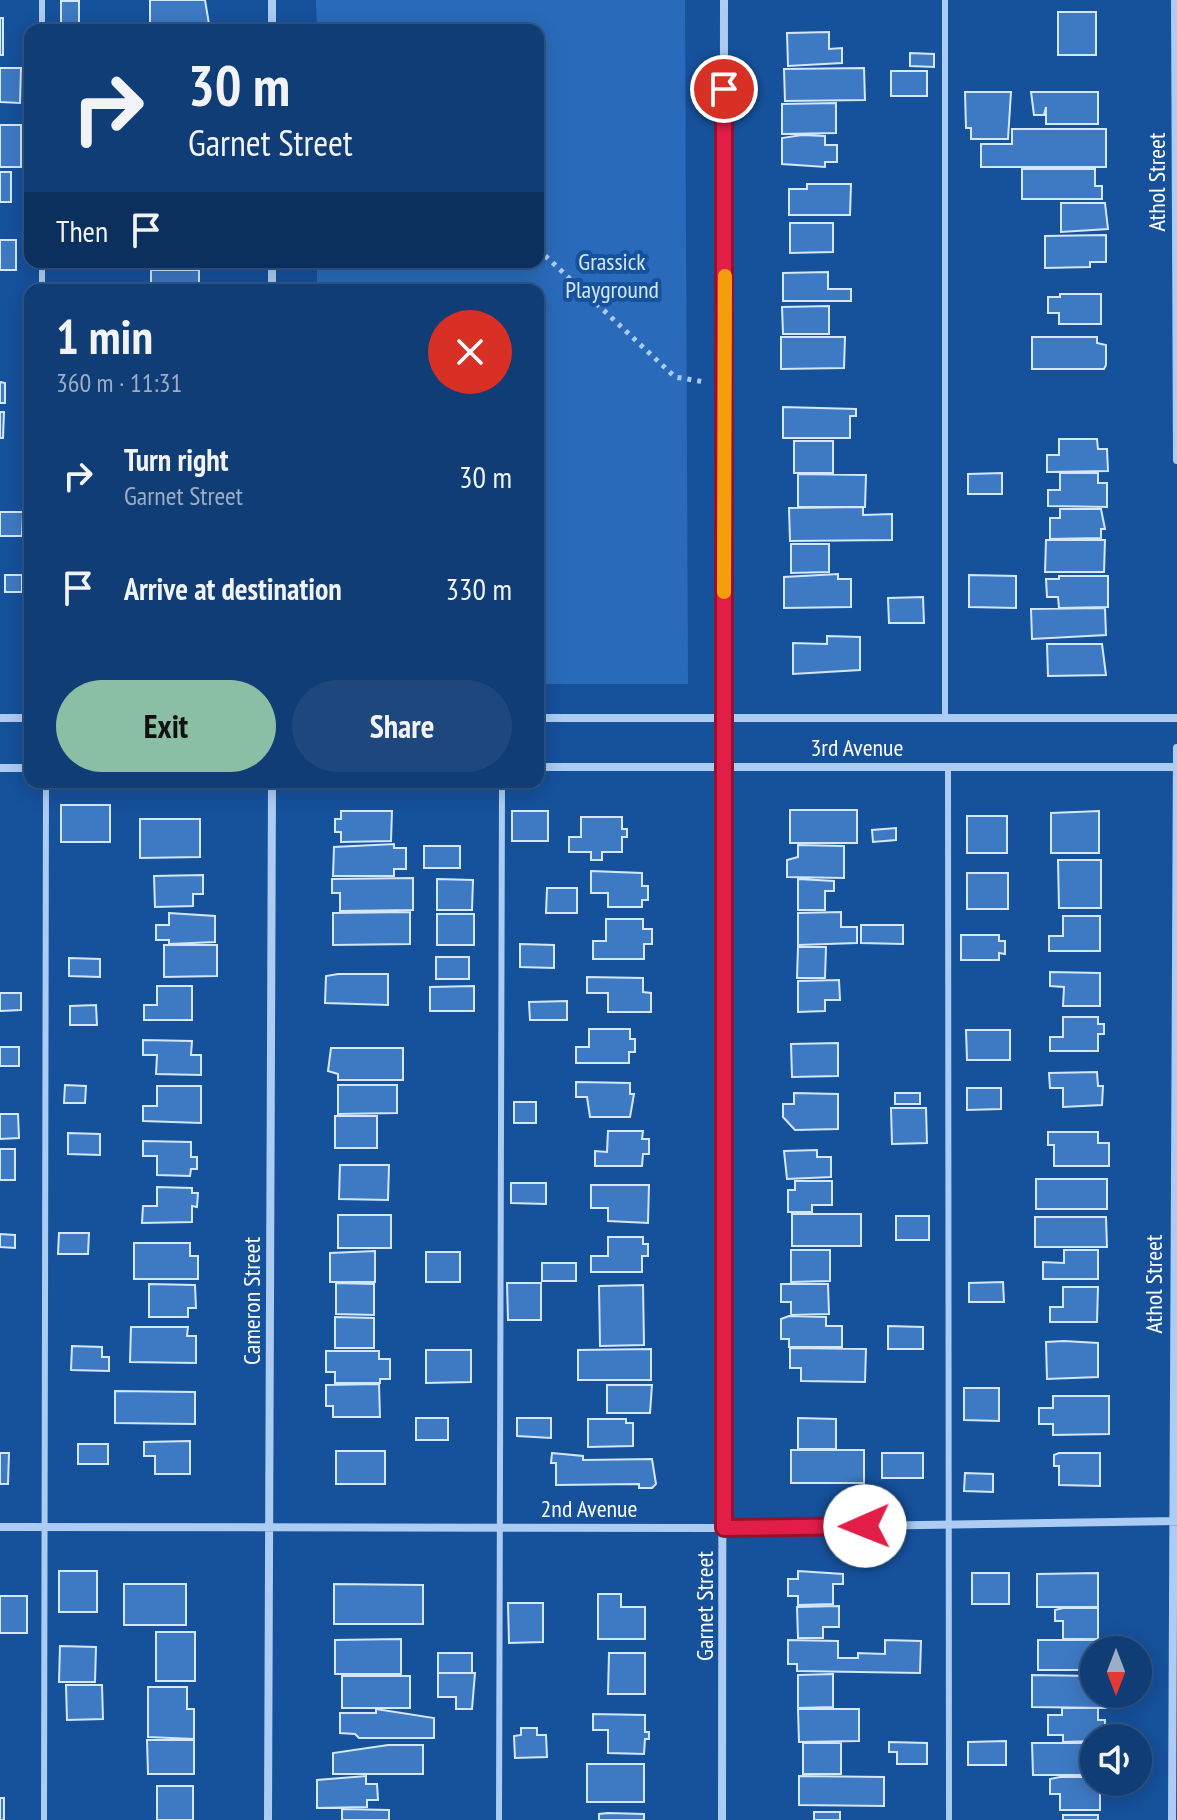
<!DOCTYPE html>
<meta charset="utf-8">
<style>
body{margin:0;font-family:"PT Sans Narrow",sans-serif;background:#1e487d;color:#f1f3f6;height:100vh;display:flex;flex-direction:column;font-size:30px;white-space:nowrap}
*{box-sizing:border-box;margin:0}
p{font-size:26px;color:#9caec5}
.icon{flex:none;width:44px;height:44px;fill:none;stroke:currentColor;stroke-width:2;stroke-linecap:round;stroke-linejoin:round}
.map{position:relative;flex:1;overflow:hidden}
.sheet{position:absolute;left:24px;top:284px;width:520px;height:504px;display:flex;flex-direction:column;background:#103d75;border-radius:16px;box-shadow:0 4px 20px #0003,0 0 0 2px #305687}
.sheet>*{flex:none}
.banner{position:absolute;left:24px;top:24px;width:520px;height:244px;border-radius:16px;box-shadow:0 4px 20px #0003,0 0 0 2px #305687;background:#103d75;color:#f1f3f6;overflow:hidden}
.needle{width:52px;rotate:180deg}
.buttons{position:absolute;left:1080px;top:1636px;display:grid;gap:16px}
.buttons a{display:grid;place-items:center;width:72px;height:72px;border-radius:50%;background:#103d75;box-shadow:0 4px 20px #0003,0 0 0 2px #305687;font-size:40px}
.pin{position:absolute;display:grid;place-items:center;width:68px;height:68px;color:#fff;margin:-34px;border:4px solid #fff;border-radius:50%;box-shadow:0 2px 8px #0007}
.me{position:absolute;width:88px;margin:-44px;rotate:269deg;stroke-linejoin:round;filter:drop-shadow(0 0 6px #0008)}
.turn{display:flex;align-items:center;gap:28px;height:168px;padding:0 32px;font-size:36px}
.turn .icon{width:104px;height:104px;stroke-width:2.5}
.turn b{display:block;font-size:56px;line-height:68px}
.then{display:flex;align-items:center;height:76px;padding:0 32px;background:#0003;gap:16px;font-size:30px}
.round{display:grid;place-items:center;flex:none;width:84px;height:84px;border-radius:42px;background:#1e487d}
.overview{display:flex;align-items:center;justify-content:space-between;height:136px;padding:0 32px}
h1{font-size:48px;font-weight:700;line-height:60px}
.action{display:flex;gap:16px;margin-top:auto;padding:16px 32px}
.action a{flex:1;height:92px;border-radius:48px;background:#8abfa5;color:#111;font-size:32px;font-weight:700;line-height:92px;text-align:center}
.action a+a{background:#1e487d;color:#f1f3f6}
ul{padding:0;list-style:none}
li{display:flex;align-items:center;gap:24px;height:112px;padding:0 32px}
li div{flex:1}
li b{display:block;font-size:30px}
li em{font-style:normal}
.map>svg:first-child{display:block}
</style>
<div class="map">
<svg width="1177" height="1820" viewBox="0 0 1177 1820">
<rect width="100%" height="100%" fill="#16519c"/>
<!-- green -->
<path fill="#296bba" d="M316,0H685L688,684H538V290H317V262H538V30H317Z"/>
<!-- building -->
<path fill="#3e7ac3" stroke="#d4e7fd" stroke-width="2" d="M150,0H205L210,30H150Z
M61,1H79V28H61Z
M1058,12H1096V55H1058Z
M0,18H3V55H0Z
M829,32V49L842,48V63L788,66L787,33Z
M910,53L934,54V67L910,66Z
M0,68H21L20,103L0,102Z
M864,68L865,100L785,101L784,69Z
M891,71H927V96H891Z
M965,92H1011L1008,139H971V128H966Z
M1031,92H1098V124H1046V107L1044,115H1034Z
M836,103V133L782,134V104Z
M0,125H21V167H0Z
M1012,129H1106V167H981V144H1012Z
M802,135L825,136V145H837V162H825V167L782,164V138Z
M1022,169H1095V186H1102V199H1022Z
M0,172H11V202H0Z
M807,184H851L850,215H789V189H807Z
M1061,203H1105L1108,229L1061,232Z
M790,223H833V252L790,253Z
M1106,235V262H1090V267L1045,268V236Z
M0,240H16V270H0Z
M151,262H207V266L151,267Z
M151,270H199V290H151Z
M828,272V289H851V301H783V273Z
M1060,294H1101V324H1059V313H1048V297H1060Z
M829,306V334H783L782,307Z
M781,337H845L844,368L781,369Z
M1032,337H1097V343L1106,345V365L1104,369H1032Z
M0,382L5,383V403H0Z
M783,407L856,409V416H850V438H783Z
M0,412H4L3,438H0Z
M1059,439H1097L1098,449H1107L1108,471L1047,472V455H1059Z
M794,441H833V473H794Z
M1002,473V494H968V474Z
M1060,473H1098V483H1107V507L1048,506V490H1060Z
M798,474L866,475L865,507H798Z
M863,507V515L892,514V540L790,541L789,508Z
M1060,509H1101L1105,529H1101V538L1050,539V518H1060Z
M0,512H23L22,536H0Z
M1046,540H1105L1104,572H1045Z
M791,544H829V572L791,573Z
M838,574V579H851V607L784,608V577Z
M5,575H22V592H5Z
M969,575L1016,576V608L969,607Z
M1059,576H1108V607L1059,608L1058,597H1047L1046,579H1059Z
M923,597L924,623H889L888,598Z
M1105,608L1106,635L1032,639L1031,609Z
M827,636L860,637V670L793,674V643L827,644Z
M1047,644H1102L1106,675L1048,676Z
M61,805H110V842H61Z
M790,810H857V843H790Z
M341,811H392L391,841L341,842V832H335V819H341Z
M512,811H548V841H512Z
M1099,811V853H1051V813Z
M967,816H1007V853H967Z
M581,817H622V829H627V837H622V852H602V860H591V852H569V837H581Z
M140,819H200V857L140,858Z
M896,828V840L873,842L872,830Z
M394,844V848H406V869H394V876H333L334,847Z
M798,845L844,846V878L787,877V860L798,857Z
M424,846H460V868H424Z
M1058,860H1101V908H1059Z
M591,871L642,873V886H648V900H642V907H608V893H591Z
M967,873H1008V909H967Z
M203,875V894H193V906L155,907L154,876Z
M413,878V910L340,911V893H332V879Z
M437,879L473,880L472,910H437Z
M798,879L834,881V891H825V910H798Z
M547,888H577V913H546Z
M410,912V944L333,945V913Z
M841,912V927H857V943L798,945V913Z
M169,913L215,916V942L169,944V940H156V925H169Z
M437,914H474V945H437Z
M1063,916H1100V951H1049V936H1063Z
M606,919H643V929H652V944H644V959H593V941H606Z
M861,925H903V944L861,943Z
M961,935H999V941H1005V954L999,953V960H961Z
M520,944L554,945V968L520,967Z
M164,945H217V976L164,977Z
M798,947H826L825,978H797Z
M436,957H469V979H436Z
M69,958L100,959V977L69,976Z
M1050,972L1100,973V1006H1063L1064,987L1050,986Z
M338,974H388V1005L325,1003L326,976Z
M587,977L643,978V992L651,993V1012H608V993H587Z
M839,980L840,1000H825V1011L798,1012V981Z
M157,986H192V1020H144V1005H157Z
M474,986V1011H430V987Z
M0,993H21V1010L0,1011Z
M567,1001V1020H530L529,1002Z
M96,1005L97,1025H70V1006Z
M1063,1017H1098V1024H1104V1034H1098V1051H1050V1037H1063Z
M589,1029H630V1039H635V1052H629V1063H576V1047H589Z
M966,1030H1010V1060H967Z
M143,1040L192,1041L191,1055H201V1075L156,1074L157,1055H143Z
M838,1043V1076L792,1077L791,1044Z
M0,1047H19V1066H0Z
M331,1048H403V1080H338V1074L328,1071Z
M1097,1072L1098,1086H1103L1102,1105L1063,1107V1088H1050L1049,1073Z
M576,1082L630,1083V1094H634L630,1117H590L587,1097H576Z
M65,1085L86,1086L85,1103H64Z
M338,1085H397V1113L338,1114Z
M157,1086H201V1123L143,1121V1106H157Z
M967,1088H1001V1109L967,1110Z
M794,1093L838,1094V1129L795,1130L783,1117V1104H794Z
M895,1093H920V1104H895Z
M514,1102H536V1123H514Z
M891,1108H926L927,1143L892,1144Z
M0,1114H18L19,1138L0,1139Z
M335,1116H377V1148H335Z
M608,1131H643L642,1139H649V1154H643L642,1166H595V1151L607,1152Z
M1048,1132H1098V1143H1109V1166H1054V1145H1048Z
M68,1133L100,1134V1155L68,1154Z
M143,1141L191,1142V1157H197V1169H191L190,1176L157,1175V1156H143Z
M0,1149H15V1180H0Z
M817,1150V1157H831V1177L787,1179L784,1151Z
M340,1165H389L388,1200L339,1199Z
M1036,1179H1107V1209H1036Z
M795,1181H832V1205H812V1212H788V1190H795Z
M511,1183H546V1204L511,1203Z
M591,1185H649L648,1223L608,1221V1208H591Z
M157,1187L192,1188V1193H198L197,1207L192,1206V1222L142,1223L143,1206H157Z
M792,1214H861V1246H792Z
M338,1215H391V1248H338Z
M896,1216H929V1240H896Z
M1035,1217H1106L1107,1247H1035Z
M59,1233H89L88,1254H58Z
M0,1234L15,1235V1248L0,1247Z
M608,1237H643V1244H648V1256H642V1272H591V1256H608Z
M134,1243H190V1256H198V1279H134Z
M791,1250H830V1281L791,1282Z
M1064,1250H1098V1279H1043V1262L1064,1263Z
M375,1251V1282H330V1253Z
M426,1252H460V1282H426Z
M542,1263H576V1281H542Z
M1003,1282L1004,1302H969V1283Z
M336,1283L374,1284V1315L336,1314Z
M507,1283H541V1320H508Z
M149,1284L195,1285L196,1308H188V1317H149Z
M781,1284H828L829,1314L791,1315V1302H781Z
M643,1285L644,1345L600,1346L599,1286Z
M1063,1287H1098L1097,1322H1050V1307H1063Z
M789,1316L826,1317V1326H842V1347H789V1339H781V1319Z
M335,1317L374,1318V1348H335Z
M888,1326L923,1327V1349H888Z
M131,1327H188L187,1336H196V1363L130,1362Z
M1064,1341L1098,1343V1377L1047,1379L1046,1342Z
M72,1346L102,1347V1357H109V1371L71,1370Z
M790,1348L866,1349L865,1382L801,1381V1368H790Z
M651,1349V1380H578V1350Z
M426,1350H471V1382L426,1383Z
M326,1351H379V1359H390V1379H380V1383H335V1372H326Z
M379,1384L380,1417H333V1406H326V1385Z
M607,1385H652L650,1413H607Z
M964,1388H999V1421L964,1420Z
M115,1391L195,1392V1424L115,1423Z
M1053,1396H1109V1434L1053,1435V1424H1039V1408H1053Z
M416,1418H448V1440H416Z
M517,1418H551V1438L517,1436Z
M798,1418L836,1419V1449H798Z
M588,1419H626V1423H633V1446L588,1447Z
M190,1441V1474H155V1456H144V1442Z
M78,1444H108V1464H78Z
M791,1450H864V1483H791Z
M336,1451H385V1484H336Z
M0,1453H9L8,1484H0Z
M552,1453L583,1456V1460L652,1459L656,1484L652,1488H639V1484L556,1485V1463H551Z
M882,1453H923V1478H882Z
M1059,1453H1100V1486L1059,1485V1466H1054V1455Z
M965,1473L993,1474V1492L964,1491Z
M59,1571H97V1612H59Z
M798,1571L843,1574V1584H833V1604L798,1605V1596H788V1579H798Z
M972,1573H1009V1604H972Z
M1098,1573V1607H1037V1574Z
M124,1584H186V1625H124Z
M334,1584L423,1585V1624H334Z
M598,1594H621V1607H645V1639H598Z
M0,1596H27V1633H0Z
M508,1603H543V1642L509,1643Z
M839,1606V1627H823V1638H798L797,1607Z
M1063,1608H1098V1639H1063V1621H1055V1610Z
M156,1632H195V1681H156Z
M401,1639V1674H335V1640Z
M788,1640L838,1641V1658H858V1653L885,1654V1640L921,1641L920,1673L797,1671V1664H788Z
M1038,1640H1106L1107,1650H1094V1670H1038Z
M60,1646L96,1647L95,1682H59Z
M438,1653H472V1673H438Z
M609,1653H645V1694H608Z
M438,1673H475L472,1709H456V1697H438Z
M833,1674V1707L798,1708V1675Z
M1032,1675L1094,1676V1694H1106V1708L1032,1707Z
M342,1676H410V1708H342Z
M66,1685H102L103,1719L67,1720Z
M148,1687H187V1709H194V1739L148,1737Z
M1062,1708H1098V1720H1105V1730H1098L1094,1741L1063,1742V1735H1048V1715H1062Z
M376,1709L434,1718V1738H359L355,1734L340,1733V1713H376Z
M798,1709H859V1741L799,1742Z
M593,1714L645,1715V1732H649V1739H645L644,1754L608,1753V1730H593Z
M521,1728H537V1735H546L547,1757L515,1758L514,1736L521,1735Z
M147,1740H194V1774H148Z
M1006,1741V1765H968V1742Z
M889,1742L927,1743V1764H897V1752H889Z
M803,1743H841V1774H803Z
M1032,1743H1094V1775H1033Z
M388,1745H423V1774H333V1753Z
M587,1764H644V1802H587Z
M366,1776V1784H377L378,1800H367V1807L317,1808V1780Z
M799,1776L884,1777V1806L799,1805Z
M1060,1777H1094V1782H1100V1810H1060V1794H1050V1779Z
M157,1786H193V1820H157Z
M0,1798H4V1820H0Z
M342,1809L389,1810V1820H342Z
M814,1812H840V1820H814Z
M608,1813L644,1814V1820H599V1814Z
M1063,1815H1098V1820H1063Z"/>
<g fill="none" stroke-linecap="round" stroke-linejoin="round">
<!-- path -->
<path stroke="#acccf3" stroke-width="5" stroke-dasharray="4 6" stroke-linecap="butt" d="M538,249L675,377L705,382"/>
<!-- lane -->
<path stroke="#acccf3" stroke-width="6" d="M42,0V30
M945,0V718
M42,262V290
M948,767L949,1820
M44,1820L46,782
M499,1820L502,782"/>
<!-- street -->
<path stroke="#acccf3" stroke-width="8" d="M1175,0L1177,460
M272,30V0
M272,262V290
M0,718H30
M538,718H1177
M538,767H1177
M0,768H30
M0,1527L724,1528L1177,1521
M268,1820L272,782
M722,1820L724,0
M1172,1820L1177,748"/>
</g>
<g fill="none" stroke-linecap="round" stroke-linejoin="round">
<defs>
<path id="route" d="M724,89V1528L865,1526"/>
</defs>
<!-- route casing -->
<use href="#route" stroke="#92132f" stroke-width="20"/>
<!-- route -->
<use href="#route" stroke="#e11d48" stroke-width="14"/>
<!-- slow -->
<path stroke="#f59e0b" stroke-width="14" d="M724,592L725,276"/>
</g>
<g text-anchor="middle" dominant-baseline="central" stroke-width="8" stroke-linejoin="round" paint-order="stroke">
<!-- street labels -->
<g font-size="24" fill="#fff" stroke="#16519c">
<text transform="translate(1156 182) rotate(-90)">Athol Street</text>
<text x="857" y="747">3rd Avenue</text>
<text transform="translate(1153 1284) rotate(-90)">Athol Street</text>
<text transform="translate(251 1301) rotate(-90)">Cameron Street</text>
<text x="589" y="1508">2nd Avenue</text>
<text transform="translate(704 1606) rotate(-90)">Garnet Street</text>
</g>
<!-- park labels -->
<g font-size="24" fill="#d4e7fd" stroke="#16519c">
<text x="612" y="261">Grassick<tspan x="612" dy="28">Playground</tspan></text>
</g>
</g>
</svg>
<div class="buttons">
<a><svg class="needle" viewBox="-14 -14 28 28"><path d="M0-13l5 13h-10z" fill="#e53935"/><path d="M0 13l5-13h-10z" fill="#9caec5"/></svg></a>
<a><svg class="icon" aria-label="sound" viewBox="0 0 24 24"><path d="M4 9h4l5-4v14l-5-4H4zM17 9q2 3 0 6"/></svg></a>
</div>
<div class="pin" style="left:724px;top:89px;background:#d93025"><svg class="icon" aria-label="arrive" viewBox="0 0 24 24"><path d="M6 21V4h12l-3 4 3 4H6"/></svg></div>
<svg class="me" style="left:865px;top:1526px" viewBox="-20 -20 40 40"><circle r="19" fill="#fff"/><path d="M0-13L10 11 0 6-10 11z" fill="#e11d48"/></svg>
<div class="banner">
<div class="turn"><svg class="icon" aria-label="right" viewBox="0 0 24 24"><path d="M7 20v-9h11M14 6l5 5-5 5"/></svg><div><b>30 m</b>Garnet Street</div></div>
<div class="then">Then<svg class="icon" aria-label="arrive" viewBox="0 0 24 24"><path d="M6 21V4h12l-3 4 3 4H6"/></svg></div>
</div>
<section class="sheet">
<div class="overview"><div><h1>1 min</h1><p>360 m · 11:31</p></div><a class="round" style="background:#d93025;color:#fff"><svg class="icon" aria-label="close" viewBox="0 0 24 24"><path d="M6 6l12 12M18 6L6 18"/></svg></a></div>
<ul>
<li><svg class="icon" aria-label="right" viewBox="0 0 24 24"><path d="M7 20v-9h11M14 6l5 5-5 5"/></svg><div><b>Turn right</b><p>Garnet Street</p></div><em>30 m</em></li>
<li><svg class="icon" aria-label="arrive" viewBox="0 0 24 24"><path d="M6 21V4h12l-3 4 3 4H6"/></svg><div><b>Arrive at destination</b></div><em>330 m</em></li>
</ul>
<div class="action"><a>Exit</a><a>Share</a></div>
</section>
</div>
